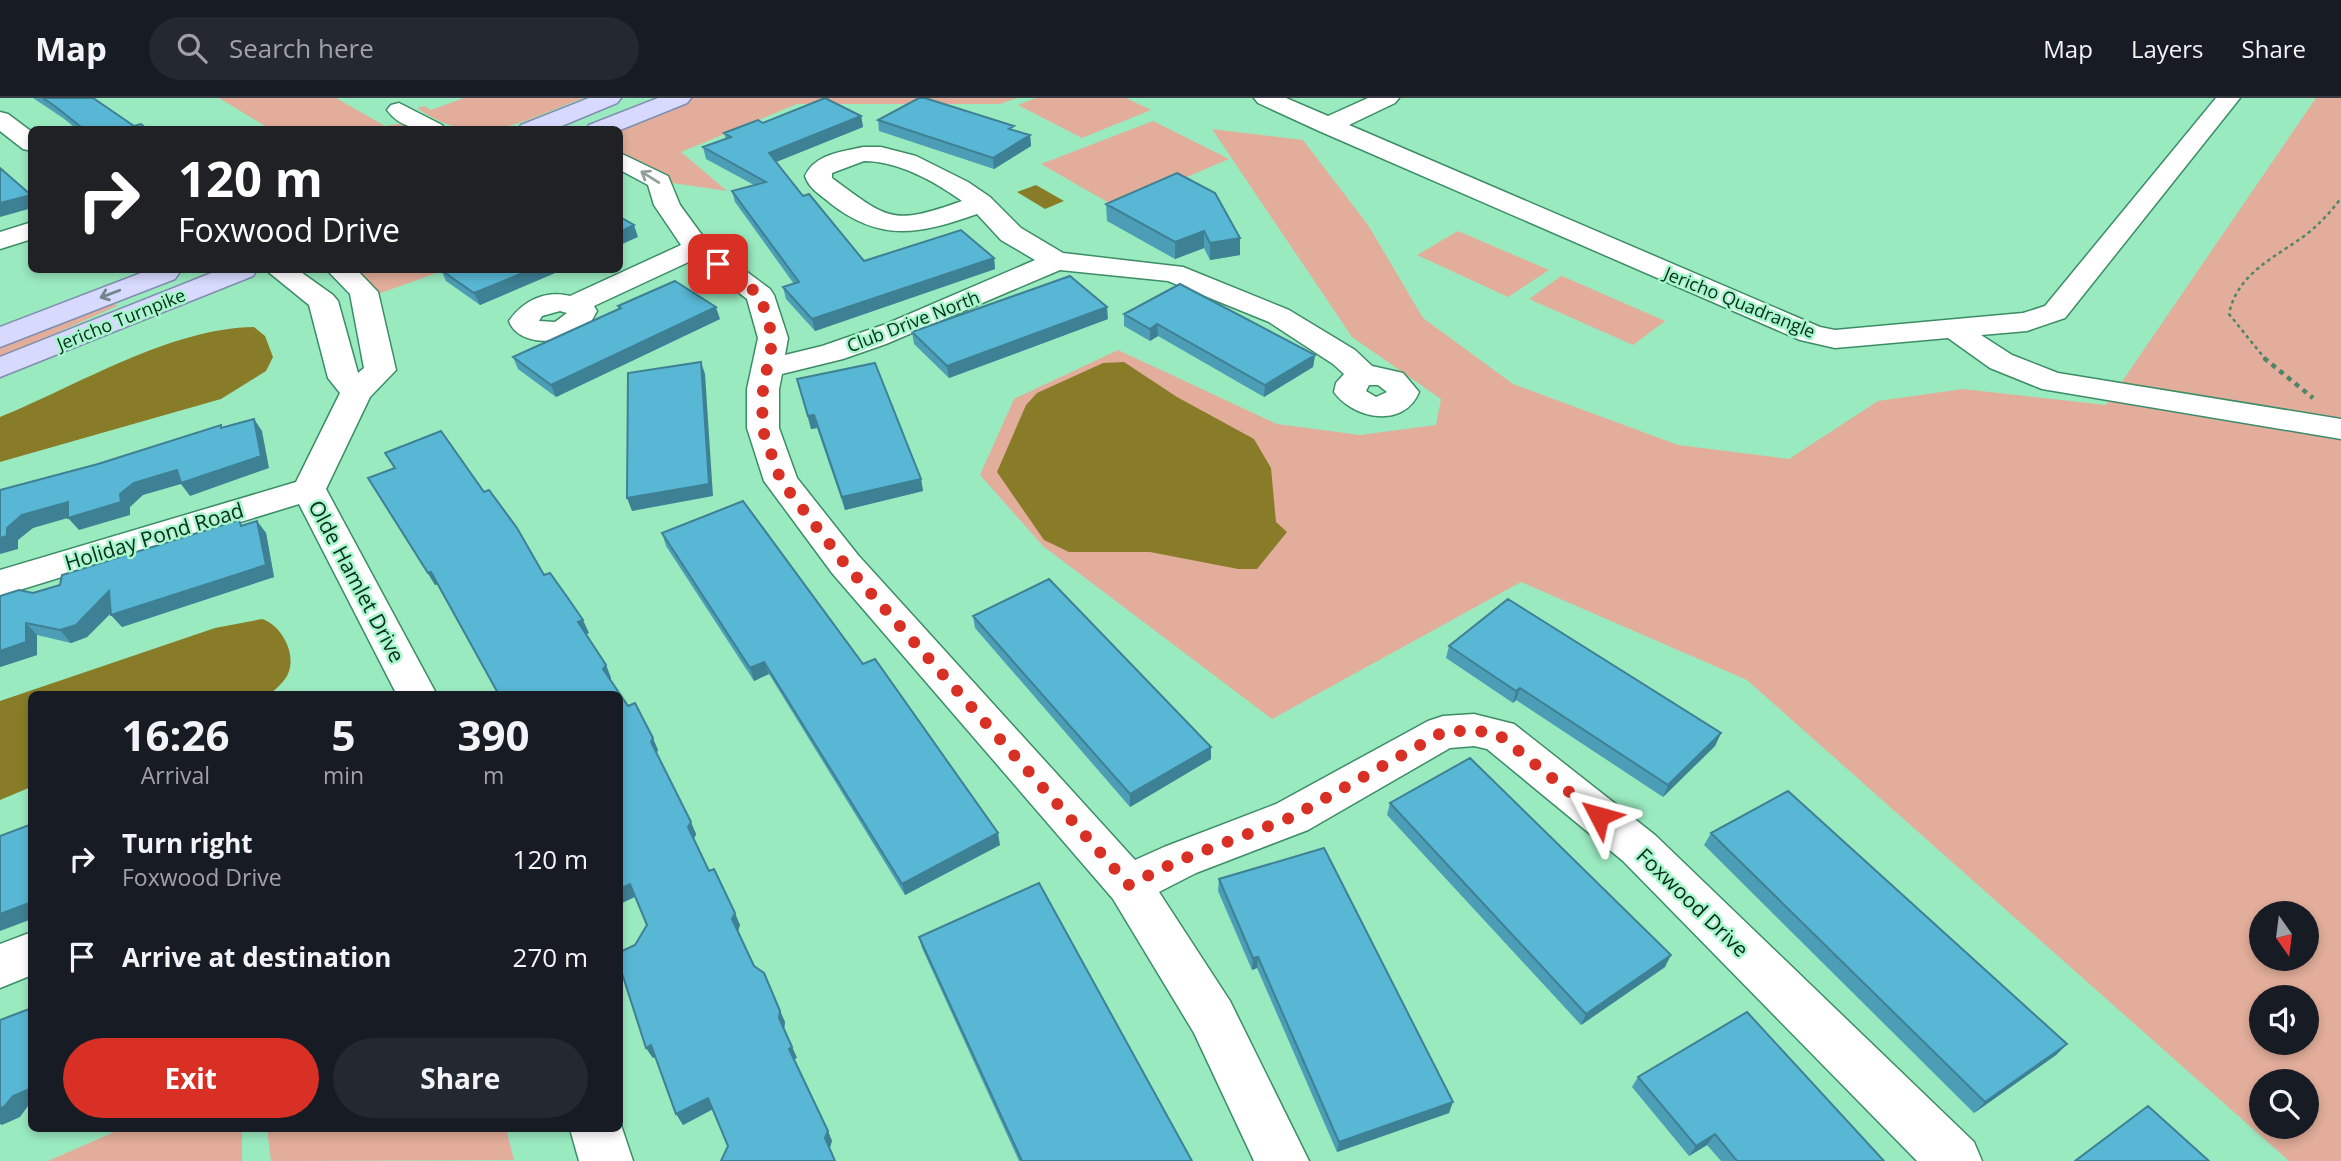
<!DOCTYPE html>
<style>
body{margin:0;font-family:"Open Sans",sans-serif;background:#242831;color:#f1f3f6;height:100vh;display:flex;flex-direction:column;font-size:26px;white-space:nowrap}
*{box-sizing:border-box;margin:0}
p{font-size:23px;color:#9ea1a6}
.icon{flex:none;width:38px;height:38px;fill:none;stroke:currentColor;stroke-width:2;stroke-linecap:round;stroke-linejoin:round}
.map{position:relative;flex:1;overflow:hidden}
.sheet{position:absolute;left:28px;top:593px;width:595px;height:441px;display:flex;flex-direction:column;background:#171b24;border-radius:10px;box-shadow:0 4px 10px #0003}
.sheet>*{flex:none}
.banner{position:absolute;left:28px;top:28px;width:595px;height:147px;border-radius:10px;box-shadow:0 4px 10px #0003;background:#202124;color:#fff;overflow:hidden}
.needle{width:46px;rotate:166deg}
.buttons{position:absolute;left:2249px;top:803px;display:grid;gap:14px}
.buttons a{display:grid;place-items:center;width:70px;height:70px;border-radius:50%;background:#171b24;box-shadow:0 4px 10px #0003;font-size:35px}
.pin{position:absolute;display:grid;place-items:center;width:60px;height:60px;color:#fff;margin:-30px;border-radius:14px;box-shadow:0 4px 10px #0006}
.me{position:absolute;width:77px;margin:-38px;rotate:309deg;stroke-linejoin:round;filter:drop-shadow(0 0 5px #0008)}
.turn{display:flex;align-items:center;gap:24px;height:147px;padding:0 35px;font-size:32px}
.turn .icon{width:91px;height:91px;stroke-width:2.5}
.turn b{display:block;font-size:49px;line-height:60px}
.eta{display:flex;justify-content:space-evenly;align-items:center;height:119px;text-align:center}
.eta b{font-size:42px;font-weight:700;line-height:49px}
.button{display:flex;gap:14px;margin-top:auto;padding:14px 35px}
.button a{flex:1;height:80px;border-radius:42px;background:#d93025;color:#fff;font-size:28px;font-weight:700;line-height:80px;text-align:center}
.button a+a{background:#242831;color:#f1f3f6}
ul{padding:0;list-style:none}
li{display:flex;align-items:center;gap:21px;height:98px;padding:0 35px}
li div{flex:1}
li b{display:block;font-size:26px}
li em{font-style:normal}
header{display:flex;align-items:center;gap:42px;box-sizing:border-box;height:98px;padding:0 35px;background:#171b24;border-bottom:2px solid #363941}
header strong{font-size:33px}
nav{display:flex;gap:38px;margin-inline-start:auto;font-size:24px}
.search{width:490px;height:63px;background:#242831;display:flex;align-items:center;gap:18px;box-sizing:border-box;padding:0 24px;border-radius:38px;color:#9ea1a6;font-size:26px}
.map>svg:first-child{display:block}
</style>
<header>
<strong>Map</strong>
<div class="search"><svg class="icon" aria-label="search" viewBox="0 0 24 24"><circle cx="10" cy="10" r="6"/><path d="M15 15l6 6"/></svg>Search here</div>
<nav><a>Map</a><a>Layers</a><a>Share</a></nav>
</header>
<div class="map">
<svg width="2341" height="1063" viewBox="0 0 2341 1063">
<rect width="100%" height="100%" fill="#9aeac0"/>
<!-- green -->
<path fill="#e2ad9a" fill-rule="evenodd" d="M219,0H336L385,28L403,25L415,31H270Z
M464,0H583C523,23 476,53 417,10L424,8L431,12Z
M680,0H1017L1000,6H797L681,54L727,93L659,83L620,62V32Z
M1036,0H1126L1151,12L1082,40L1018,7Z
M2316,0H2341V1063H2289L1747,582L1521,484L1272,621L1043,448L980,377L1014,301L1118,252L1277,326L1360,337L1436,327L1441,301L1352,239L1212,31L1303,42L1368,127L1423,220L1513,286L1678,347L1789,361L1878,303L1963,291L2106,307ZM2261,816H2306V861H2261ZM2261,900H2306V945H2261ZM2261,984H2306V1029H2261Z
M1153,23L1229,61L1116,109L1041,66Z
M1458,133L1549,172L1508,199L1417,157Z
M357,172H445L378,196Z
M1561,178H1562L1665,223L1633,247L1529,201Z
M114,205L117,208L0,260V250Z
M121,1031H242V1063H48Z
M267,1031H506L514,1062L271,1063Z"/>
<!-- water -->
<path fill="#897c29" d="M1036,87L1064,103L1045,111L1017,94Z
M254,229L265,238L273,259L266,273L221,301L0,364V319C77,288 170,230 254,229Z
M1124,264L1177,299L1254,341L1271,370L1276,424L1287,434L1257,471H1238L1150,454H1069L1044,442L997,374L1026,307L1037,295L1103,265Z
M262,521C281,527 297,555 288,576C285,583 275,592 269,597H32L31,689L0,702V603L215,530Z"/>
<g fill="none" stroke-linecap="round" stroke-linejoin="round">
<defs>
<path id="minor" d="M1254,0H1286L1328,18L1368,0H1399L1395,5L1349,27L1820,229L1835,232L2023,215L2045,208L2216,0H2240L2065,220L2027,233L1981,237L2012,257L2058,275L2341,321V341L2042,291L1990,270L1948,240L1835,250L1800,242L1319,33L1258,5Z
M399,5L442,27L445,32C424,32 401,32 387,12L391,7Z
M0,14L8,16L32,34V53L23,51L0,33Z
M863,49H881L916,58L968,84L990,99L1021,130L1063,155L1183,169L1289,212L1355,252L1372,268L1403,275L1419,294C1404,331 1353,321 1334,294L1336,285L1344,276L1333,266L1269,224L1168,183L1060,172L886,246L843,261L782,276L779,291V330L797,380L858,457L1135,762L1164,749L1276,706L1428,623L1443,618L1474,616L1514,626L1655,737L1974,1044L1982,1063H1917L1623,763L1487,651L1474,648L1450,650L1308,732L1196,775L1159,794L1230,903L1309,1063H1254L1194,935L1113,801L832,475L764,383L747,330V291L758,240L747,201L695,161L594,208L597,213C593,220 590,227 584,231C565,247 518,249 509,223C523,203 545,192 570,198L681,147L654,107L648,87L620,72V55L668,78L680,107L707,144L770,191L774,197L788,240L785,257L822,248L886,226L1035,162L1001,142L977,116C920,136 881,145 830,105C821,97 809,91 805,78C815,56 841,54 863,49ZM864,63C898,63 934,83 962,103C892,128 889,122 832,80V75ZM560,213L567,215L555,224L539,223L542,218ZM1369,287H1378L1387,294L1376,299L1366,293Z
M32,124V141L0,151V134Z
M266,172H298L333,197L338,203L358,275L364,270L350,196L327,172H357L378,194L396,272L370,299L326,391L437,597H397L299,406L0,498V472L296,384L340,295L328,280L309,207Z
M32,834V877L0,890V846Z
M620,1024L633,1063H579L570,1031H620Z"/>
<path id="major" d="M589,0H621L617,5L552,32H518L521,27Z
M658,0H691L687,5L620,32H586L589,27Z
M149,172H177L179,175L175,181L0,249V229Z
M219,172H257L253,178L0,279V259Z"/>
</defs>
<!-- minor casing -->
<use href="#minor" stroke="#3c8c66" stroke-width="3"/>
<!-- major casing -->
<use href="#major" stroke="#7f8eaf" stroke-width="3"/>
<!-- path-far1 -->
<path stroke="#4e8569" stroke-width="2.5" stroke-dasharray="3.5 3.5" stroke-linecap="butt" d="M2266,262L2229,216C2237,175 2276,159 2307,136C2320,125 2331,114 2341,100"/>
<!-- path -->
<path stroke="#4e8569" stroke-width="4.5" stroke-dasharray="5 5" stroke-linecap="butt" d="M2264,260L2313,300"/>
<!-- minor -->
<use href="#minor" fill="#fff" fill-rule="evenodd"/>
<!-- major -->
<use href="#major" fill="#d7dafe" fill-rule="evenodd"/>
</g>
<!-- wall -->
<path fill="#4c9db6" d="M33,0H93L134,28L148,32H78L63,20Z
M861,18L863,29L776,64L803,98L864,163L994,160L995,171L815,233L786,201L783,189L794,186L735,104L732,93L754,87L706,61L703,49L726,41L724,35L763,25Z
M878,22L1014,32L1030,37L1031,48L994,71L879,33Z
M1106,106L1240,140V157L1210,162L1204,150L1175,161L1107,123Z
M441,172H562L480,207L446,183Z
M618,208L720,221L556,299L518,271L513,259L619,211Z
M1124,216L1315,257L1313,269L1264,299L1158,238L1150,243L1124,228Z
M1108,221L949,280L914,246L912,234Z
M797,281L921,381L923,393L845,412L817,330L811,331Z
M385,355L484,394L544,477L589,535L586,536L606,567L611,580L610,582L658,652L656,656L696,736L694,741L709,773L740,827L738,833L754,868L785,924L784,931L797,960L794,961L832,1043L728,1048L713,1011L683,1027L656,959L653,960L646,950L635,847L647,827L635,799L620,806V597L438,486L435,487L368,380L394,370Z
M257,423L266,435L274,479L122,529L111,517V515L87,539L71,545L37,537V557L0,569L33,495Z
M662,435L863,566L1000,747L905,797L769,576L754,583L666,448Z
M973,518L1211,661L1130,709L975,530Z
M1449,548L1721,635L1715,648L1663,699L1516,602L1513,605L1446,560Z
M1390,705L1665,869L1581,927L1387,717Z
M1711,735L2067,946L2056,957L1974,1015L1704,747Z
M1219,781L1449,1015L1337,1054L1257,870L1252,872L1218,793Z
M919,839L1192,1063H1019L922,850Z
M1638,979L1884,1063H1721L1707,1047L1689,1058L1632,989Z"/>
<!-- shaded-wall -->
<path fill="#3e8094" d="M861,18L863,29L771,66L769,55Z
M1030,37L1031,48L994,71L993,60Z
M31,97L32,110L0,119V105Z
M634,127L638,139L620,147V134Z
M1204,133V150L1175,161V144Z
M1240,140V157L1210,162V145Z
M994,160L995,171L815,233L812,221Z
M530,172H562L480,207L474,195Z
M716,209L720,221L556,299L551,287Z
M1107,209L1108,221L949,280L947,268Z
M1157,226L1158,238L1150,243V231Z
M1315,257L1313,269L1264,299L1265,287Z
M701,264L705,276L713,398L632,413L627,400Z
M814,317L817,330L811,331L808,318Z
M254,321L262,333L269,370L190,398L181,386L143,397L130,409V417L79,432L68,420L120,396L134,385Z
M921,381L923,393L845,412L842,399Z
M68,404L78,417L33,430L18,442V451L0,456V440L7,430L22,417Z
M257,423L266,435L274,479L122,529L111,517Z
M431,474L438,486L435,487L428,475Z
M109,493L120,506L87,539L71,545L60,532Z
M583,522L589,535L584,537L578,524Z
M26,525L37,537V557L0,569V553Z
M764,564L769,576L754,583L750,570Z
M606,567L611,580L609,584L603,571Z
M1520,590L1516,602L1513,605L1516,593Z
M1721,635L1715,648L1663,699L1668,687Z
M653,640L658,652L656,656L651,644Z
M1211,649V661L1130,709V696Z
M691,724L696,736L694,741L688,729Z
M998,735L1000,747L905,797L902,786Z
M630,786L636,798L620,806V791Z
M32,801V821L0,833V816Z
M735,815L740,827L738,833L732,821Z
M1671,857L1665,869L1581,927L1586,916Z
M1258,859L1257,870L1252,872L1253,860Z
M764,875L785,924L784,931L779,920Z
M2067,946L2056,957L1974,1015L1985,1004Z
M651,947L658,958L653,960L646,950Z
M792,949L797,960L794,961L789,951Z
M32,990V1007L28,1008L20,1019L2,1027L0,1026V1010L13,998Z
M708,1000L715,1010L683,1027L676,1016Z
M1453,1004L1449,1015L1337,1054L1339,1044Z
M828,1033L832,1043L830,1050L825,1040Z
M1715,1036L1707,1047L1689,1058L1696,1048Z"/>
<!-- building -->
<path fill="#58b7d4" stroke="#3e8094" stroke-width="2" d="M43,0H93L134,28L141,26L148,32H85L56,9Z
M825,0L861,18L769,55L803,98L809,96L864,163L961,132L994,160L812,221L783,189L799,184L732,93L766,84L703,49L731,39L724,35L758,22L763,25Z
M919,0H925L1014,28L1009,31L1030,37L993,60L878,22Z
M0,70L31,97L0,105Z
M1177,75L1215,95L1240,140L1210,145L1204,133L1175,144L1106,106Z
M620,119L634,127L620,134Z
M441,172H530L474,195Z
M1070,178L1107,209L947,268L912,234Z
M675,183L716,209L551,287L513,259L621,210L618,208Z
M1180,186L1315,257L1265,287L1157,226L1150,231L1124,216Z
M701,264L709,386L627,400L628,275Z
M875,265L921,381L842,399L814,317L808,318L797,281Z
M254,321L261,358L181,385L177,372L134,385L120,396L121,404L68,420V404L22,417L7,430V438L0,440V392L98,366L221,327V330Z
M441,333L484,394L489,392L517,430L544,477L550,475L570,503L583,522L578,524L606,567L603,571L628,608L635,605L653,640L651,644L691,724L688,729L709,773L714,771L735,815L732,821L754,868L764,875L780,913L779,920L792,949L789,951L828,1033L825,1040L835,1063H721L728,1048L708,1000L676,1016L651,947L646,950L620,869V854L635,847L647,827L630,786L620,791V597H499L431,474L428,475L368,380L395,370L385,355Z
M743,403L863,566L875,561L998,735L902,786L764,564L750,570L662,435Z
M239,422L241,428L257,423L266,467L111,517L109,493L76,527L60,532L26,525V544L0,553V498L19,492L33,495L60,487L62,477Z
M1049,481L1211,649L1130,696L973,518Z
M1508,501L1721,635L1668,687L1520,590L1516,593L1449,548Z
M1470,660L1671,857L1586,916L1390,705Z
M1788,693L2067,946L1985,1004L1711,735Z
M32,726V801L29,802V805L0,816V738Z
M1324,750L1453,1004L1339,1044L1258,859L1253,860L1219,781Z
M1039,785L1192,1063H1022L919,839Z
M32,910V990L13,998L4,1009L0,1010V922Z
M1747,914L1884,1063H1737L1715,1036L1696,1048L1638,979Z
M2148,1008L2209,1063H2075Z"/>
<!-- one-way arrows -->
<defs><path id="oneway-shaft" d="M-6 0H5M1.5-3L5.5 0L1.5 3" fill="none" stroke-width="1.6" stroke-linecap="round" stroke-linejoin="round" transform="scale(1.75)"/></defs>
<use stroke="#91a099" href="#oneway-shaft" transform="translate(650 79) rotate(-148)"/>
<use stroke="#71848e" href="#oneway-shaft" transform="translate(110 196) rotate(159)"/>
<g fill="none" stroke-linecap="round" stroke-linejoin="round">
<!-- route -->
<path stroke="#d93025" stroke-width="12" stroke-dasharray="0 21.6" d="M718,166L760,197L773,240L763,291L762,330L781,383L845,466L1129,787L1180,762L1292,719L1443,634L1474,632L1499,637L1599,718"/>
</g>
<g text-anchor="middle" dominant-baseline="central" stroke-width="5" stroke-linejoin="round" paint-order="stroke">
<!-- far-street labels -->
<g font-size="18" fill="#0b2d1d" stroke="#a7f7cd">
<text transform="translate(1740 204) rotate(22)">Jericho Quadrangle</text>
<text transform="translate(121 221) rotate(-22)">Jericho Turnpike</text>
<text transform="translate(913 223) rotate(-21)">Club Drive North</text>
</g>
<!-- street labels -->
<g font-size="21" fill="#0b2d1d" stroke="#a7f7cd">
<text transform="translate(154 438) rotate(-17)">Holiday Pond Road</text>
<text transform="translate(357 483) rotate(62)">Olde Hamlet Drive</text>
<text transform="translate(1693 804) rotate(44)">Foxwood Drive</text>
</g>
</g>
</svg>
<div class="buttons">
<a><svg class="needle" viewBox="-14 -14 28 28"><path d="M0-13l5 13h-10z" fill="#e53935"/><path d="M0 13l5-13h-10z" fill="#9ea1a6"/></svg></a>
<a><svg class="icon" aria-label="sound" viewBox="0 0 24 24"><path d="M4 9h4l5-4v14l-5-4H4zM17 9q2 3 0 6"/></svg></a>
<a><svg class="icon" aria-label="search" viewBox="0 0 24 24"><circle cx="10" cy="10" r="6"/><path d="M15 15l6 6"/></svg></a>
</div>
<div class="pin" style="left:718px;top:166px;background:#d93025"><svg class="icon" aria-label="arrive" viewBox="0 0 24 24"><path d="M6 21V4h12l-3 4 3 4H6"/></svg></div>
<svg class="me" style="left:1599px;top:718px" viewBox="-20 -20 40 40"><path d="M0-17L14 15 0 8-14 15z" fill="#d93025" stroke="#fff" stroke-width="4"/></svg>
<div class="banner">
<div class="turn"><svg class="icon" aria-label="right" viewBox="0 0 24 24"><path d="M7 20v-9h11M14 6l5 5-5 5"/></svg><div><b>120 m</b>Foxwood Drive</div></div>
</div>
<section class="sheet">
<div class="eta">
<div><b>16:26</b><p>Arrival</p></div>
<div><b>5</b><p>min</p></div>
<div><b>390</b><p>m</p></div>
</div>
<ul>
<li><svg class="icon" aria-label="right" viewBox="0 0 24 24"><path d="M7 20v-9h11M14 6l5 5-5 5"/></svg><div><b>Turn right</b><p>Foxwood Drive</p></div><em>120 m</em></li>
<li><svg class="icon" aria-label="arrive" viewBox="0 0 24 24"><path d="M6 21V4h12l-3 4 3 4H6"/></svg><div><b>Arrive at destination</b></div><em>270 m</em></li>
</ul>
<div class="button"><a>Exit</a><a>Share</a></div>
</section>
</div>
